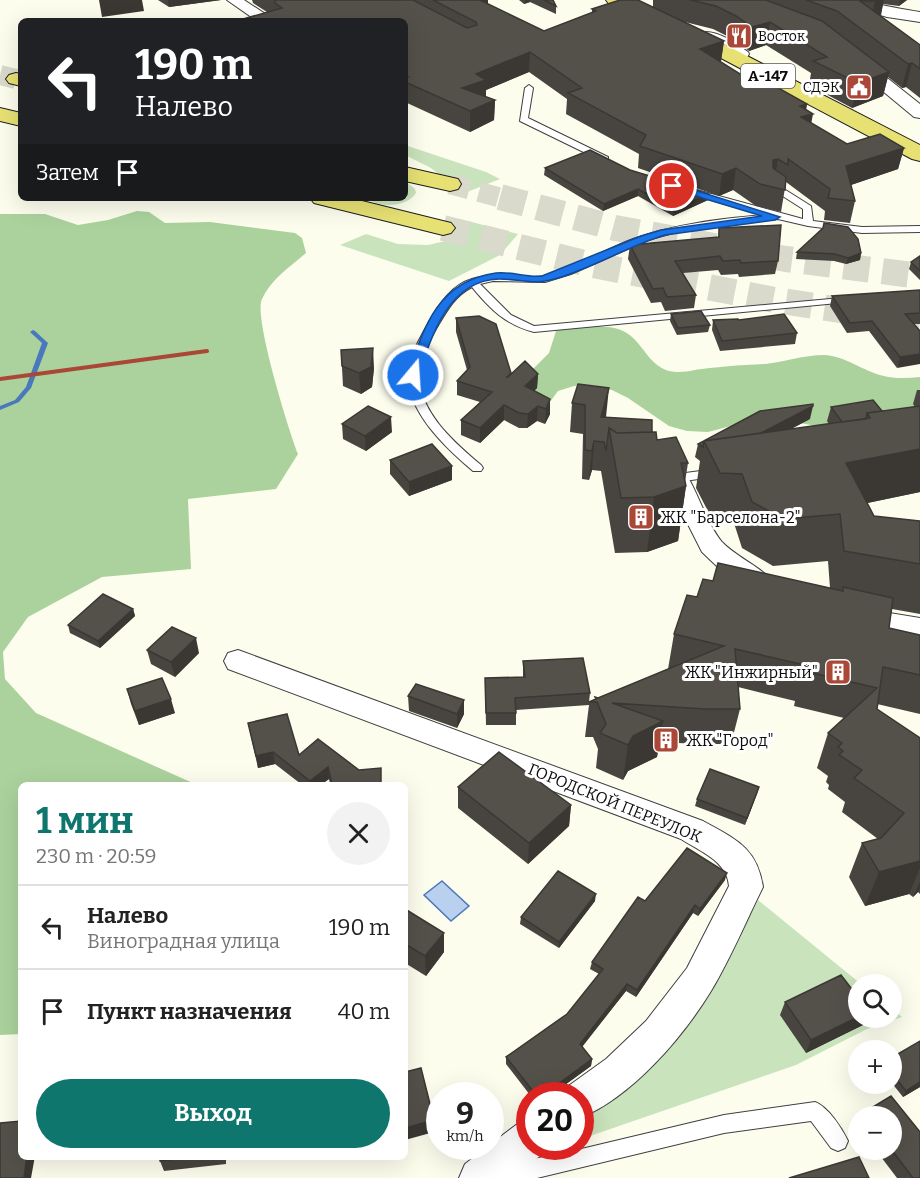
<!DOCTYPE html>
<html lang="ru">
<meta charset="utf-8">
<style>
body{margin:0;font-family:Bitter,serif;background:#f2f2f2;color:#222;height:100vh;display:flex;flex-direction:column;font-size:22px;white-space:nowrap}
*{box-sizing:border-box;margin:0}
p{font-size:20px;color:#767676}
.icon{flex:none;width:33px;height:33px;fill:none;stroke:currentColor;stroke-width:2;stroke-linecap:round;stroke-linejoin:round}
.map{position:relative;flex:1;overflow:hidden}
.panel{position:absolute;left:18px;top:782px;width:390px;height:378px;display:flex;flex-direction:column;background:#fff;border-radius:9px;box-shadow:0 6px 24px #0002}
.panel>*{flex:none}
.guide{position:absolute;left:18px;top:18px;width:390px;height:183px;border-radius:9px;box-shadow:0 6px 24px #0002;background:#202124;color:#fff;overflow:hidden}
.fabs{position:absolute;left:848px;top:974px;display:grid;gap:12px}
.fabs a{display:grid;place-items:center;width:54px;height:54px;border-radius:50%;background:#fff;box-shadow:0 6px 24px #0002;font-size:30px}
.speed{position:absolute;left:426px;top:1082px;display:flex;gap:12px;font-size:30px;font-weight:700;text-align:center}
.speed>*{display:grid;place-content:center;width:78px;height:78px;border-radius:50%;background:#fff;box-shadow:0 6px 24px #0002;line-height:1}
.speed small{font-size:15px;font-weight:400}
.speed .limit{border:9px solid #d22;background:#fff;color:#111}
.pin{position:absolute;display:grid;place-items:center;width:51px;height:51px;color:#fff;margin:-26px;border:3px solid #fff;border-radius:50%;box-shadow:0 2px 6px #0007}
.me{position:absolute;width:66px;margin:-33px;rotate:18deg;stroke-linejoin:round;filter:drop-shadow(0 0 4px #0008)}
.turn{display:flex;align-items:center;gap:21px;height:126px;padding:0 18px;font-size:27px}
.turn .icon{width:78px;height:78px;stroke-width:2.5}
.turn b{display:block;font-size:42px;line-height:51px}
.then{display:flex;align-items:center;height:57px;padding:0 18px;background:#0003;gap:12px;font-size:22px}
.round{display:grid;place-items:center;flex:none;width:63px;height:63px;border-radius:32px;background:#f2f2f2}
.head{display:flex;align-items:center;justify-content:space-between;height:102px;padding:0 18px}
h1{font-size:36px;font-weight:700;line-height:45px;color:#0f766e}
.primary-button{display:flex;gap:12px;margin-top:auto;padding:12px 18px}
.primary-button a{flex:1;height:69px;border-radius:36px;background:#0f766e;color:#fff;font-size:24px;font-weight:700;line-height:69px;text-align:center}
ul{padding:0;list-style:none}
li{display:flex;align-items:center;gap:18px;height:84px;padding:0 18px;border-top:2px solid #e0e0e0}
li div{flex:1}
li b{display:block;font-size:22px}
li em{font-style:normal}
.map>svg:first-child{display:block}
</style>
<div class="map">
<svg width="920" height="1178" viewBox="0 0 920 1178">
<rect width="100%" height="100%" fill="#fdfdee"/>
<!-- green -->
<path fill="#c9e3bc" d="M405,145L486,172L500,179L462,194L431,168L405,155Z
M405,181L415,189L416,193C406,208 380,208 366,198H405Z
M468,221L518,234L500,255L449,281L340,245L366,234L398,244L428,245L450,240L464,231Z
M758,900L861,984H858V1017H891V1008L902,1017L867,1029L796,1065L590,1136L584,1118C634,1081 680,1041 714,987C731,960 743,929 758,900Z"/>
<!-- forest -->
<path fill="#abd29d" d="M137,211L149,212L165,223L210,222L295,233L302,238L306,253C290,267 271,279 262,299C253,316 289,431 298,454L276,489L188,499L191,569L102,577L28,617L3,652L5,679L36,713L195,784H21V1034L0,1035V214H45L78,225L108,220Z
M562,328C580,328 609,323 625,332C643,342 648,365 669,371C684,374 695,369 710,368C728,366 746,365 765,364C785,362 803,355 824,355C846,356 862,371 884,376C896,379 908,378 920,377V412L826,428L785,420L746,422L708,432L687,431L669,426L628,398L612,390L592,385L574,386L558,391L550,402L519,383L549,353L556,331Z"/>
<!-- water -->
<path fill="#b9d0ee" stroke="#4978bc" stroke-width="1.5" d="M442,881L469,906L451,921L424,895Z"/>
<g fill="none" stroke-linecap="round" stroke-linejoin="round">
<!-- stream -->
<path fill="#4978bc" fill-rule="evenodd" d="M33,330L35,331L48,343L31,388L19,402L0,410V406L15,400L26,387L42,343L30,332Z"/>
<!-- primary-tunnel-far1 -->
<path stroke="#d9d9cc" stroke-width="20" stroke-dasharray="20 10" stroke-linecap="butt" d="M0,75L16,79
M450,184L505,199"/>
<!-- primary-tunnel -->
<path stroke="#d9d9cc" stroke-width="26" stroke-dasharray="26 13" stroke-linecap="butt" d="M500,197L615,228L786,259L920,276
M443,228L588,264L775,300L920,322"/>
<defs>
<path id="service" d="M706,32C720,32 737,44 748,52L749,54L744,63L737,61L741,55L730,47L706,36Z
M529,85L533,88L528,118L608,157V161H602L520,121L525,88Z
M770,184H776L811,206L813,221L862,227L920,226V232L862,233L808,226L778,219L726,225L677,232L648,240L571,274L545,282L493,281L480,284L511,315L534,326L852,297V301L848,302L534,332C506,325 490,309 472,287C454,296 446,312 436,329C429,341 421,357 420,372C416,410 455,443 481,465L483,468L481,471H473C447,449 403,409 409,370C411,352 422,335 430,320C440,303 452,285 472,279C498,271 527,282 553,274C581,265 606,249 633,239C675,224 719,219 763,215L690,194L688,192L693,189L803,219V209L770,188Z
M716,469L720,470L722,473L720,476L670,483L664,479L670,475Z
M815,1102C828,1107 842,1128 848,1141L845,1148L838,1151L831,1148L811,1121L724,1133L537,1178H480L483,1171L490,1168L577,1150L724,1115Z"/>
<path id="minor" d="M227,0H244L276,21H257Z
M837,0C865,0 892,8 920,12V22L887,17L839,3Z
M856,56L862,58L920,104V118L914,117L850,64L848,61L850,58Z
M677,471L686,473L689,479C699,497 709,527 722,542C737,558 766,569 776,586L773,593L763,596L753,593L725,574L702,552L665,479L668,473Z
M853,607L920,618V638L843,624L839,617L843,610Z
M238,650L703,821C735,839 757,847 763,887C746,921 731,958 711,991C683,1037 632,1097 580,1118V1095H563L567,1087L606,1059L646,1021L687,968L729,886C727,861 701,852 681,839L228,669L224,661L228,653Z
M530,1120V1146H546L544,1153L511,1178H459L465,1164L516,1125Z"/>
<path id="primary" d="M606,0H630L716,40L920,145V161L912,159L702,48L609,4Z
M16,73L21,74V86L9,83L6,79L9,75Z
M0,108L21,113V126L0,121Z
M405,167L458,179L461,184L458,189L450,191L405,181Z
M310,198H350L451,223L455,228L451,233L443,235L314,203Z"/>
</defs>
<!-- service casing -->
<use href="#service" stroke="#3f3f3f" stroke-width="2"/>
<!-- minor casing -->
<use href="#minor" stroke="#3f3f3f" stroke-width="2"/>
<!-- primary casing -->
<use href="#primary" stroke="#1d1d1d" stroke-width="2"/>
<!-- service -->
<use href="#service" fill="#fff" fill-rule="evenodd"/>
<!-- minor -->
<use href="#minor" fill="#fff" fill-rule="evenodd"/>
<!-- primary -->
<use href="#primary" fill="#e7e174" fill-rule="evenodd"/>
<!-- rail -->
<path stroke="#aa4736" stroke-width="4" d="M0,379L207,351"/>
</g>
<!-- wall -->
<path fill="#484540" d="M158,0H221L169,7Z
M252,0H488V4L544,31L592,13V9L653,7V0H907L899,6L883,4L881,16L920,45V98L906,87L902,88L888,77L883,96L852,108L809,85L811,73L766,45L749,51L733,39L713,29L685,22L724,41L721,61H719L756,84L807,104L806,109L811,124L847,144L904,148L898,169L851,185L855,201L850,223L824,220L825,211L786,182L781,212L756,206L733,190L719,196L638,168L639,154L566,114L567,99L529,72L486,90V97L495,100L494,120L470,132L405,102V21L267,12L253,3Z
M519,0H553L556,6V14L530,2L524,4Z
M545,168L630,170L708,200L673,216L638,196L603,211L544,175Z
M719,228L778,261L775,274L739,277L738,274L721,275L718,270L683,273L696,295L694,308L665,311L661,302L651,303L628,259L630,245L718,238Z
M797,252L861,253L860,260L846,264L834,261L796,259Z
M920,256V280L909,269L911,262Z
M920,290V324H914L897,368L869,331L847,333L830,306L832,296Z
M671,314L710,325L708,332L677,335L670,321Z
M456,318L511,374H538L537,388L534,391L550,414L545,424L537,421L527,428H519L504,420L480,443L461,435V420L480,402L457,395V381L467,370L456,332Z
M713,320H739L797,333L795,344L720,351L712,330Z
M341,350L374,368L372,387L361,394L343,386Z
M578,384L606,418L652,432L657,440L688,463L685,482L686,486L678,541L647,552L615,553L601,471L592,470L589,480L582,479L583,434L570,432L572,403Z
M917,390H920V492L867,503L874,516L920,521V614L892,609L889,628L920,635V714L877,704V709L920,738V894L918,892L913,897L909,894L865,906L849,877L862,843L878,839L842,812L845,802L828,789L829,785L826,782L828,776L817,768L828,733L844,718L794,706L795,701L738,687L740,709L731,744H698L659,742L657,757L628,771L623,780L596,768L598,749L593,737H585L589,705L516,710V725H486L485,678L523,677V661L590,693L589,702L595,699V697L598,698L668,669L674,634L697,597L713,581L830,588L828,561L773,566L742,548L733,520L712,519L696,488L700,461L695,457L698,444L810,419L791,429L829,424L827,421L831,407L882,411L915,407L913,404Z
M342,424L392,432L366,451L343,439Z
M390,460L452,466V480L409,496L390,474Z
M133,609L135,616L100,648L70,633L68,625Z
M147,650L199,653L175,677L151,664Z
M127,689L175,713L139,725L131,704Z
M408,696L464,714L457,728L409,711Z
M248,723L299,755L359,770L382,784H330L329,779L322,784H301L275,764L258,768Z
M458,787L571,805L569,826L528,864L458,808Z
M759,787L745,825L695,806L697,799Z
M725,880L698,916L693,913L636,997L626,991L582,1046L592,1059L591,1066L551,1095H530L506,1064V1057L567,1014L599,974L590,969L592,962L645,901Z
M595,901L559,948L520,924L521,917Z
M405,909L444,952L426,976L405,963Z
M785,1002L863,1025L806,1053L780,1015Z
M891,1058L920,1087L903,1097L891,1082Z
M891,1096L920,1132V1178H897L875,1149H891V1116H862L863,1113Z
M160,1156H226V1164L164,1171L160,1161Z"/>
<!-- shaded-wall -->
<path fill="#3b3834" d="M99,0H142L144,11L102,17Z
M168,0H221L169,7Z
M478,0H488V15Z
M525,0H530V2L524,4Z
M877,0H884L880,17L870,24L875,1Z
M900,0H907L899,6Z
M770,22L766,45L749,51L752,27Z
M724,41L721,61L697,69L700,49Z
M530,52L529,72L486,90V101L462,109V88L476,74Z
M912,63L906,87L902,88L908,64Z
M889,72L883,96L852,108L858,83Z
M495,100L494,120L470,132V111Z
M807,104L805,116L813,114L809,135L797,138L800,106Z
M904,148L898,169L842,188L846,166Z
M778,159L774,181L769,182L773,160Z
M736,168L733,190L719,196L722,174Z
M638,189V196L603,211L604,204Z
M709,194L708,200L673,216L674,209Z
M861,253L860,260L846,264L848,258Z
M373,348L374,368L372,387L361,394L359,373Z
M920,354V364L897,368L900,357Z
M538,374L537,388L524,400L525,386Z
M609,388L606,417L599,441L601,417Z
M550,399V414L545,424L546,409Z
M504,405V420L480,443V428Z
M538,406L537,421L527,428L528,414Z
M813,406L810,419L720,466L712,455Z
M391,417L392,432L366,451L365,436Z
M594,441L592,470L589,480L592,451Z
M920,449V492L834,510L846,463Z
M452,466V480L409,496V482Z
M686,486L678,541L647,552L654,497Z
M133,609L135,616L100,648L98,641Z
M196,638L199,653L175,677L171,662Z
M171,699L175,713L139,725L135,711Z
M464,700V714L457,728V714Z
M663,721L657,757L628,771L623,780L628,745L633,736Z
M273,752L275,764L258,768L256,756Z
M328,767L329,779L322,784H311L310,781Z
M759,787L757,794L745,825L747,818Z
M571,805L569,826L528,864L529,843Z
M920,861V868L909,894L865,906L879,872Z
M727,873L725,880L698,916L700,909Z
M920,882V888L918,892L913,897Z
M596,894L595,901L559,948V942Z
M695,905L693,913L636,997L637,990Z
M444,933V952L426,976L425,956Z
M627,984L626,991L579,1051L580,1044Z
M858,1017H867L863,1025L806,1053L811,1040Z
M592,1059L591,1066L551,1095H543Z
M920,1082V1087L903,1097L906,1091Z
M434,1120V1132L405,1140V1128Z
M27,1156H35L31,1178H24Z"/>
<!-- building -->
<path fill="#54504a" stroke="#3b3834" stroke-width="1.5" d="M275,0H413L467,28L477,25L476,22L433,0H480L544,31L596,11L592,9L620,0H638L724,41L700,49L756,84L766,81L807,104L800,106L813,114L801,117L847,144L880,134L904,148L846,166L855,201L828,198L830,189L788,159V165L778,159L773,160V168L786,177L785,190L760,184L736,168L722,174L640,146L646,135L568,93L582,88L530,52L476,74L486,80L462,88L495,100L470,111L405,82V79L408,77H405V21H236L282,8L275,3Z
M544,0H553L556,6Z
M690,0H766L822,21L889,72L858,83L813,61L827,57L770,22L752,27L736,16L716,6Z
M806,0H877L875,1H860L920,45V69L912,63L908,64L837,11Z
M590,150L630,170L709,194L674,209L638,189L604,204L545,168Z
M824,223L848,227L858,239L861,253L848,258L835,254L797,252L823,228Z
M781,225L778,261L741,263L740,260L723,261L720,256L675,261L696,295L667,297L663,288L653,289L630,245L719,237V228Z
M920,256V271L911,262Z
M920,290V313L905,314L920,331V354L900,357L872,321L850,323L832,296Z
M701,311L710,325L678,328L671,314Z
M784,314L797,333L722,341L713,320L738,319L739,320Z
M479,316L496,324L511,373L507,377H508L525,361L538,374L525,386L550,399L546,409L538,406L528,414L519,413L504,405L480,428L461,420L492,392L457,381L470,367L456,318Z
M373,348L371,367L359,373L342,366L341,350Z
M578,384L609,388L601,417L652,420V432L617,433L609,428L606,451L604,442L594,441L592,451L585,450V405L572,403Z
M873,400L882,411L867,413L866,419L842,422L831,407Z
M813,404V406L761,433L704,441L703,447L698,444L760,411Z
M368,406L391,417L365,436L342,424Z
M920,406V449L846,463L874,516L920,521V564L844,551L840,514L784,519L752,502L742,474L720,473L704,441L870,418L867,413Z
M609,428L617,433L656,432L657,440L676,437L688,463H681L686,486L654,497L621,498Z
M432,444L452,466L409,482L390,460Z
M718,563L843,591V587L893,598L889,628L920,635V675L883,667L877,709L920,738V861L879,872L862,843L881,838L904,813L854,778L862,770L839,755L843,751L838,747L842,743L828,733L877,688L804,671L805,665L735,649L740,709H705L612,703L663,721L633,736L628,745L600,733L606,724L597,702H589L596,699L595,697L598,698L724,646L674,634L687,595L697,597L703,579L713,581Z
M103,594L133,609L98,641L68,625Z
M172,627L196,638L171,662L147,650Z
M583,658L590,693L515,698L516,713H486L485,678L525,677L523,661Z
M162,678L171,699L135,711L127,689Z
M416,684L464,700L457,714L408,696Z
M287,714L299,755L318,739L359,770L381,768V784H332L328,767L310,781L273,752L256,756L248,723Z
M499,752L571,805L529,843L458,787Z
M710,769L759,787L747,818L697,799Z
M687,848L727,873L700,909L695,905L637,990L627,984L580,1044L592,1059L543,1095H536L506,1057L567,1014L603,969L592,962L638,897L645,901Z
M558,871L596,894L559,942L521,917Z
M405,909L444,933L425,956L405,944Z
M841,975L858,997V1017L811,1040L785,1002Z
M920,1041V1082L906,1091L891,1072V1058Z
M421,1068L434,1120L405,1128V1072Z
M891,1096L920,1132V1178H913L891,1149V1116H865L863,1113Z
M21,1121V1156H27L24,1178H0V1123Z
M160,1156H200L160,1161Z
M859,1157L869,1178H789Z"/>
<!-- route -->
<path fill="#1a73e8" stroke="#114b97" stroke-width="1.5" d="M672,183L780,217L775,220L665,235C628,246 595,267 558,278C532,286 523,279 499,279C449,280 431,336 419,375L417,377H409L408,375C424,326 438,281 496,273C511,271 527,278 542,276L641,236L661,230L762,216L669,188L668,186Z"/>
<!-- icons -->
<defs>
<symbol id="restaurant-square" viewBox="-11 -11 22 22"><rect x="-9" y="-9" width="18" height="18" rx="4" fill="#aa4736" stroke="#fff"/><path d="M-5-6h1v4h1v-4h1v4h1v-4h1v5L-1.5 .5V6h-2V.5L-5-1ZM5-6V6H3V1.5H1.5Q1.5-4 5-6Z" fill="#fff"/></symbol>
<symbol id="civic-square" viewBox="-11 -11 22 22"><rect x="-9" y="-9" width="18" height="18" rx="4" fill="#aa4736" stroke="#fff"/><path d="M-.6-6.5H3V-4.5H.6V-3L4-1V1h2V6H-6V1h2V-1L-.6-3ZM-1.2 2.5V6h2.4V2.5Z" fill="#fff"/></symbol>
<symbol id="building-square" viewBox="-11 -11 22 22"><rect x="-9" y="-9" width="18" height="18" rx="4" fill="#aa4736" stroke="#fff"/><path d="M-4-6H4V6H1V3H-1V6H-4ZM-2.5-4.3h1.7v1.8h-1.7ZM.8-4.3h1.7v1.8H.8ZM-2.5-1h1.7V.8h-1.7ZM.8-1h1.7V.8H.8Z" fill="#fff"/></symbol>
</defs>
<g fill-rule="evenodd">
<use href="#restaurant-square" x="724" y="21" width="30" height="30"/>
<use href="#civic-square" x="844" y="72" width="30" height="30"/>
<use href="#building-square" x="626" y="502" width="30" height="30"/>
<use href="#building-square" x="823" y="657" width="30" height="30"/>
<use href="#building-square" x="651" y="725" width="30" height="30"/>
</g>
<g text-anchor="middle" dominant-baseline="central" stroke-width="6" stroke-linejoin="round" paint-order="stroke">
<!-- far-poi labels -->
<g font-size="14" fill="#0c0c0c" stroke="#fff" text-anchor="start">
<text x="758" y="36">Восток</text>
<text x="840" y="87" text-anchor="end">СДЭК</text>
</g>
<!-- shield labels -->
<rect fill="#fff" stroke="#555" stroke-width="1.5" x="741" y="64" width="54" height="24" rx="4.5"/>
<g font-size="15" font-weight="bold" fill="#0c0c0c">
<text x="768" y="76">А-147</text>
</g>
<!-- poi labels -->
<g font-size="16" fill="#0c0c0c" stroke="#fff" text-anchor="start">
<text x="660" y="517">ЖК "Барселона-2"</text>
<text x="818" y="672" text-anchor="end">ЖК "Инжирный"</text>
<text x="686" y="740">ЖК "Город"</text>
</g>
<!-- street labels -->
<g font-size="16" fill="#0c0c0c" stroke="#fff">
<text transform="translate(615 803) rotate(22)">ГОРОДСКОЙ ПЕРЕУЛОК</text>
</g>
</g>
</svg>
<div class="fabs">
<a><svg class="icon" aria-label="search" viewBox="0 0 24 24"><circle cx="10" cy="10" r="6"/><path d="M15 15l6 6"/></svg></a>
<a>+</a>
<a>−</a>
</div>
<div class="speed"><div>9<small>km/h</small></div><div class="limit">20</div></div>
<div class="pin" style="left:672px;top:186px;background:#d93025"><svg class="icon" aria-label="arrive" viewBox="0 0 24 24"><path d="M6 21V4h12l-3 4 3 4H6"/></svg></div>
<svg class="me" style="left:413px;top:375px" viewBox="-20 -20 40 40"><circle r="17" fill="#1a73e8" stroke="#fff" stroke-width="3"/><path d="M0-11L8 9 0 5-8 9z" fill="#fff"/></svg>
<div class="guide">
<div class="turn"><svg class="icon" aria-label="left" viewBox="0 0 24 24"><path d="M17 20v-9H6M10 6l-5 5 5 5"/></svg><div><b>190 m</b>Налево</div></div>
<div class="then">Затем<svg class="icon" aria-label="arrive" viewBox="0 0 24 24"><path d="M6 21V4h12l-3 4 3 4H6"/></svg></div>
</div>
<section class="panel">
<div class="head"><div><h1>1 мин</h1><p>230 m · 20:59</p></div><a class="round"><svg class="icon" aria-label="close" viewBox="0 0 24 24"><path d="M6 6l12 12M18 6L6 18"/></svg></a></div>
<ul>
<li><svg class="icon" aria-label="left" viewBox="0 0 24 24"><path d="M17 20v-9H6M10 6l-5 5 5 5"/></svg><div><b>Налево</b><p>Виноградная улица</p></div><em>190 m</em></li>
<li><svg class="icon" aria-label="arrive" viewBox="0 0 24 24"><path d="M6 21V4h12l-3 4 3 4H6"/></svg><div><b>Пункт назначения</b></div><em>40 m</em></li>
</ul>
<div class="primary-button"><a>Выход</a></div>
</section>
</div>
